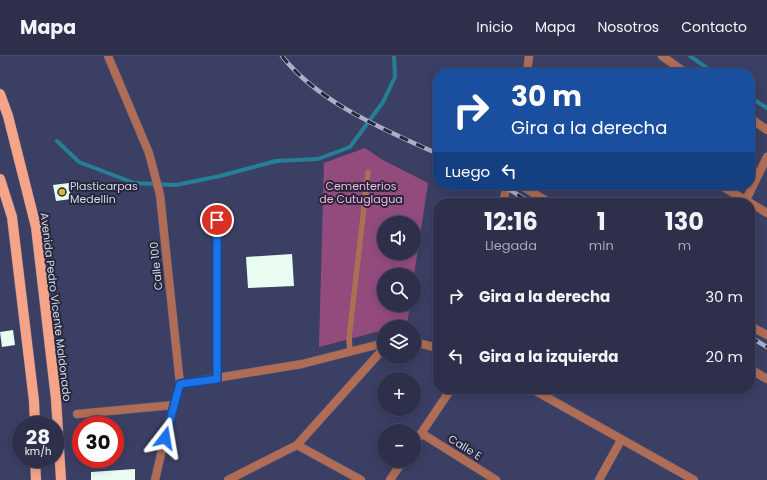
<!DOCTYPE html>
<html lang="es">
<meta charset="utf-8">
<style>
body{margin:0;font-family:Poppins,sans-serif;background:#393b55;color:#f1f3f6;height:100vh;display:flex;flex-direction:column;font-size:15px;white-space:nowrap}
*{box-sizing:border-box;margin:0}
p{font-size:13px;color:#a7a9b5}
.icon{flex:none;width:22px;height:22px;fill:none;stroke:currentColor;stroke-width:2;stroke-linecap:round;stroke-linejoin:round}
.map{position:relative;flex:1;overflow:hidden}
.side{position:absolute;left:433px;top:142px;width:322px;height:196px;display:flex;flex-direction:column;background:#2d2f4b;border-radius:16px;box-shadow:0 2px 10px #0003,0 0 0 1px #484a63}
.side>*{flex:none}
.top-card{position:absolute;left:433px;top:12px;width:322px;height:122px;border-radius:16px;box-shadow:0 2px 10px #0003,0 0 0 1px #484a63;background:#1a4fa0;color:#fff;overflow:hidden}
.tools{position:absolute;left:377px;top:160px;display:grid;gap:8px}
.tools a{display:grid;place-items:center;width:44px;height:44px;border-radius:50%;background:#2d2f4b;box-shadow:0 2px 10px #0003,0 0 0 1px #484a63;font-size:20px}
.speed{position:absolute;left:12px;top:360px;display:flex;gap:8px;font-size:20px;font-weight:700;text-align:center}
.speed>*{display:grid;place-content:center;width:52px;height:52px;border-radius:50%;background:#2d2f4b;box-shadow:0 2px 10px #0003,0 0 0 1px #484a63;line-height:1}
.speed small{font-size:10px;font-weight:400}
.speed .limit{border:6px solid #d22;background:#fff;color:#111}
.pin{position:absolute;display:grid;place-items:center;width:34px;height:34px;color:#fff;margin:-17px;border:2px solid #fff;border-radius:50%;box-shadow:0 1px 4px #0007}
.me{position:absolute;width:44px;margin:-22px;rotate:14deg;stroke-linejoin:round;filter:drop-shadow(0 0 3px #0008)}
.turn{display:flex;align-items:center;gap:14px;height:84px;padding:0 12px;font-size:18px}
.turn .icon{width:52px;height:52px;stroke-width:2.5}
.turn b{display:block;font-size:28px;line-height:34px}
.then{display:flex;align-items:center;height:38px;padding:0 12px;background:#0003;gap:8px;font-size:15px}
.eta{display:flex;justify-content:space-evenly;align-items:center;height:68px;text-align:center}
.eta b{font-size:24px;font-weight:700;line-height:28px}
ul{padding:0;list-style:none}
li{display:flex;align-items:center;gap:12px;height:60px;padding:0 12px}
li div{flex:1}
li b{display:block;font-size:15px}
li em{font-style:normal}
header{display:flex;align-items:center;gap:24px;box-sizing:border-box;height:56px;padding:0 20px;background:#2d2f4b;border-bottom:1px solid #484a63}
header strong{font-size:19px}
nav{display:flex;gap:22px;margin-inline-start:auto;font-size:14px}
.map>svg:first-child{display:block}
</style>
<header>
<strong>Mapa</strong>
<nav><a>Inicio</a><a>Mapa</a><a>Nosotros</a><a>Contacto</a></nav>
</header>
<div class="map">
<svg width="767" height="424" viewBox="0 0 767 424">
<rect width="100%" height="100%" fill="#3c3f64"/>
<!-- green -->
<path fill="#934b7e" fill-rule="evenodd" d="M365,92L381,103L428,127L414,219H384V249H410L407,268L395,271H384V274L319,291L324,107ZM384,167H414V197H384Z"/>
<g fill="none" stroke-linecap="round" stroke-linejoin="round">
<!-- stream -->
<path stroke="#257f97" stroke-width="4" d="M690,0L714,17
M750,41L767,52
M57,85L79,106L134,127L176,129L220,120L276,105L318,103L350,91L383,46L395,21L394,0"/>
</g>
<!-- building -->
<path fill="#e9fcf1" d="M69,127L71,143L56,145L53,129Z
M292,198L294,230L248,232L246,201Z
M13,274L15,289L2,291L0,276Z
M135,413V424H91V416Z"/>
<g fill="none" stroke-linecap="round" stroke-linejoin="round">
<defs>
<path id="lane" d="M350,296L349,282L368,116"/>
<path id="street" d="M108,0L149,97L160,139L180,328L168,368L155,424
M662,0L686,17
M527,17L529,0
M750,62L767,74
M520,129L550,147
M720,129L767,157
M746,144L767,101
M503,147L507,129
M750,270L767,279
M414,286L438,292
M750,313L767,323
M217,323V164
M180,328L302,308L384,287
M532,333L694,424
M77,358L174,349
M421,377L496,424
M414,388L451,333
M297,389L361,424
M228,424L297,389L384,292
M390,424L403,405
M599,424L621,384"/>
<path id="primary" d="M0,38L8,60L36,171L56,343L61,424
M0,123L12,161L34,345L35,369
M35,403L36,424"/>
</defs>
<!-- lane casing -->
<use href="#lane" stroke="#5a5d7f" stroke-width="6"/>
<!-- street casing -->
<use href="#street" stroke="#5a5d7f" stroke-width="9"/>
<!-- primary casing -->
<use href="#primary" stroke="#5a5d7f" stroke-width="11"/>
<!-- lane -->
<use href="#lane" stroke="#b06c55" stroke-width="5.5"/>
<!-- street -->
<use href="#street" stroke="#b06c55" stroke-width="8"/>
<!-- primary -->
<use href="#primary" stroke="#f6a488" stroke-width="10"/>
<defs>
<path id="rail" d="M282,0C319,47 385,74 438,98
M502,129L531,147
M750,281L767,291"/>
</defs>
<!-- rail casing -->
<use href="#rail" stroke="#acafca" stroke-width="4.5"/>
<!-- rail -->
<use href="#rail" stroke="#262839" stroke-width="3" stroke-dasharray="9" stroke-linecap="butt"/>
</g>
<g fill="none" stroke-linecap="round" stroke-linejoin="round">
<defs>
<path id="route" d="M165,382L180,328L217,323V164"/>
</defs>
<!-- route casing -->
<use href="#route" stroke="#114b97" stroke-width="10"/>
<!-- route -->
<use href="#route" stroke="#1a73e8" stroke-width="7"/>
</g>
<!-- markers -->
<circle fill="#ceb938" stroke="#262839" stroke-width="1.5" cx="62" cy="136" r="4"/>
<g text-anchor="middle" dominant-baseline="central" stroke-width="4" stroke-linejoin="round" paint-order="stroke">
<!-- poi labels -->
<g font-size="11" fill="#d3d6ed" stroke="#262839" text-anchor="start">
<text x="70" y="130">Plasticarpas<tspan x="70" dy="13">Medellin</tspan></text>
</g>
<!-- park labels -->
<g font-size="11" fill="#fdb2e4" stroke="#262839">
<text x="361" y="130">Cementerios<tspan x="361" dy="13">de Cutuglagua</tspan></text>
</g>
<!-- street labels -->
<g font-size="11" fill="#d3d6ed" stroke="#262839">
<text transform="translate(156 210) rotate(-96)">Calle 100</text>
<text transform="translate(56 251) rotate(83)">Avenida Pedro Vicente Maldonado</text>
<text transform="translate(465 391) rotate(32)">Calle E</text>
</g>
</g>
</svg>
<div class="tools">
<a><svg class="icon" aria-label="sound" viewBox="0 0 24 24"><path d="M4 9h4l5-4v14l-5-4H4zM17 9q2 3 0 6"/></svg></a>
<a><svg class="icon" aria-label="search" viewBox="0 0 24 24"><circle cx="10" cy="10" r="6"/><path d="M15 15l6 6"/></svg></a>
<a><svg class="icon" aria-label="layers" viewBox="0 0 24 24"><path d="M12 4l9 5-9 5-9-5zM3 14l9 5 9-5"/></svg></a>
<a>+</a>
<a>−</a>
</div>
<div class="speed"><div>28<small>km/h</small></div><div class="limit">30</div></div>
<div class="pin" style="left:217px;top:164px;background:#d93025"><svg class="icon" aria-label="arrive" viewBox="0 0 24 24"><path d="M6 21V4h12l-3 4 3 4H6"/></svg></div>
<svg class="me" style="left:165px;top:382px" viewBox="-20 -20 40 40"><path d="M0-17L14 15 0 8-14 15z" fill="#1a73e8" stroke="#fff" stroke-width="4"/></svg>
<div class="top-card">
<div class="turn"><svg class="icon" aria-label="right" viewBox="0 0 24 24"><path d="M7 20v-9h11M14 6l5 5-5 5"/></svg><div><b>30 m</b>Gira a la derecha</div></div>
<div class="then">Luego<svg class="icon" aria-label="left" viewBox="0 0 24 24"><path d="M17 20v-9H6M10 6l-5 5 5 5"/></svg></div>
</div>
<section class="side">
<div class="eta">
<div><b>12:16</b><p>Llegada</p></div>
<div><b>1</b><p>min</p></div>
<div><b>130</b><p>m</p></div>
</div>
<ul>
<li><svg class="icon" aria-label="right" viewBox="0 0 24 24"><path d="M7 20v-9h11M14 6l5 5-5 5"/></svg><div><b>Gira a la derecha</b></div><em>30 m</em></li>
<li><svg class="icon" aria-label="left" viewBox="0 0 24 24"><path d="M17 20v-9H6M10 6l-5 5 5 5"/></svg><div><b>Gira a la izquierda</b></div><em>20 m</em></li>
</ul>
</section>
</div>
